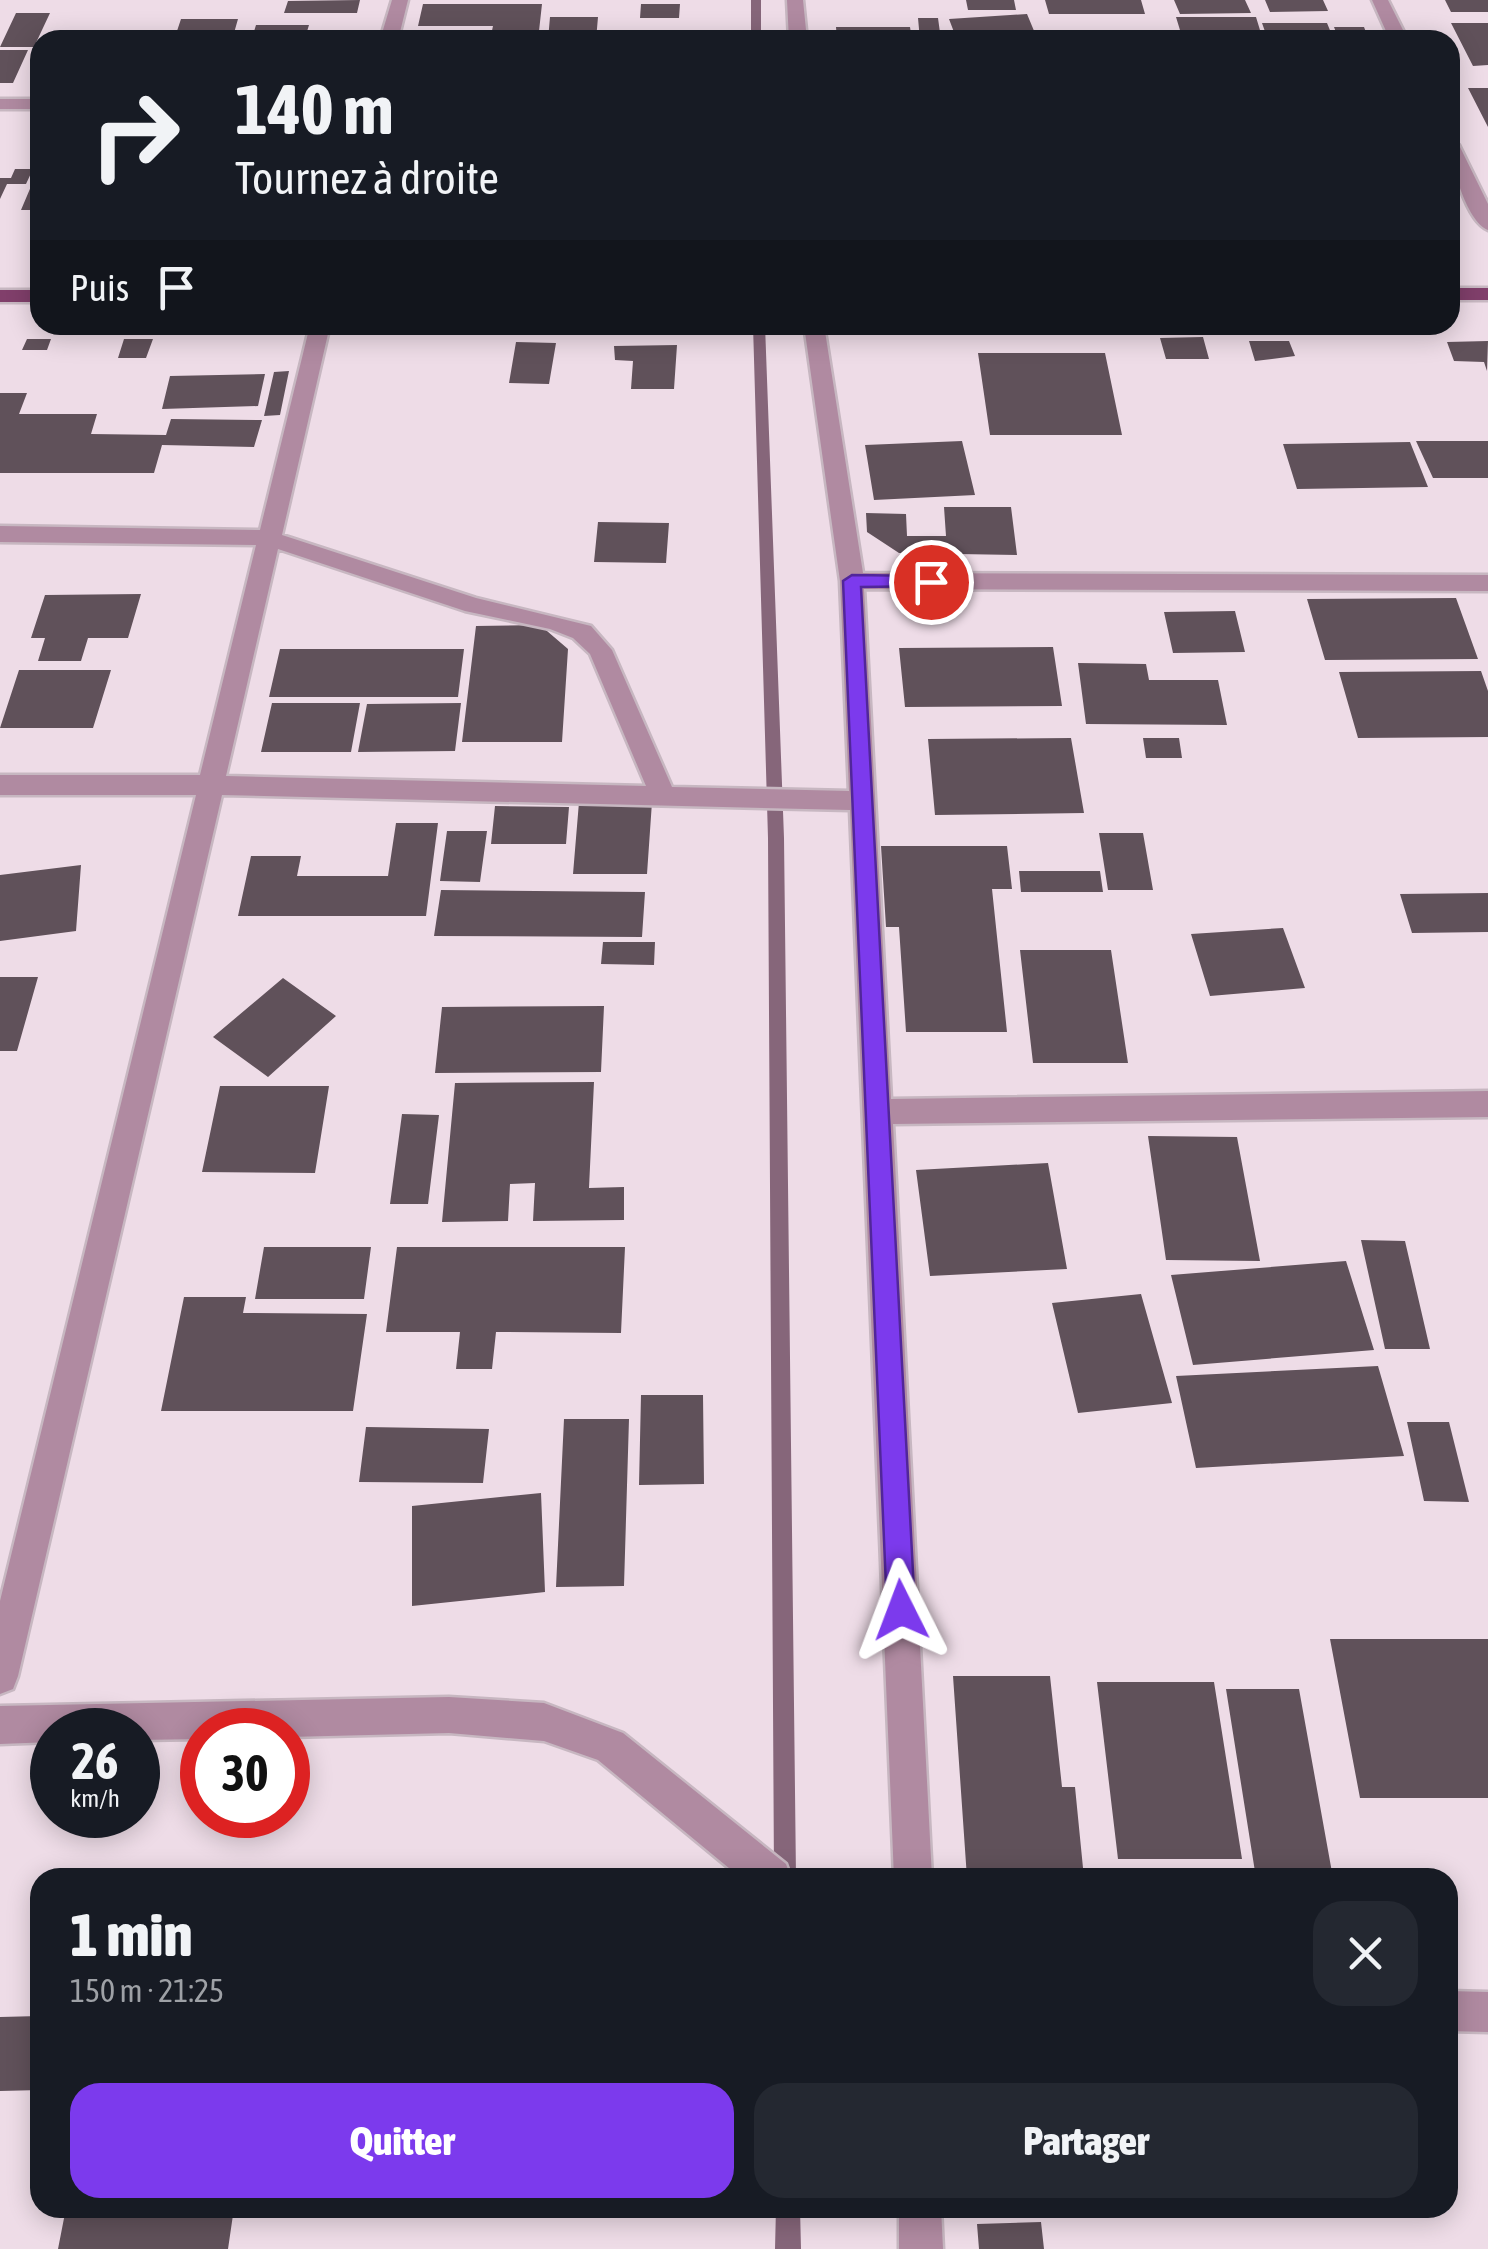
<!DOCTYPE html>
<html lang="fr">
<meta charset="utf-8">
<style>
body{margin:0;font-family:"Asap Condensed",sans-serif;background:#242831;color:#f1f3f6;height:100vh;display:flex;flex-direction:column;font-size:38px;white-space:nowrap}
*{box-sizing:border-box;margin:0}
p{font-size:32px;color:#9ea1a6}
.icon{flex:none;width:55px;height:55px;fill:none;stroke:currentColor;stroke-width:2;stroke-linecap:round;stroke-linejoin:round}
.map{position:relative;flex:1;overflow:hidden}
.sheet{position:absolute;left:30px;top:1868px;width:1428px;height:350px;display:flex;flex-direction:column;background:#171b24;border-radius:30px;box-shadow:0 5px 25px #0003}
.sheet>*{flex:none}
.banner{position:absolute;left:30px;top:30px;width:1430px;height:305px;border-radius:30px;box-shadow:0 5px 25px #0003;background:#171b24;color:#f1f3f6;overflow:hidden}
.speed{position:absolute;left:30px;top:1708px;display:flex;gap:20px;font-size:50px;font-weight:700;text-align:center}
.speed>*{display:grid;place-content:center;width:130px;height:130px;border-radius:50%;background:#171b24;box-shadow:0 5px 25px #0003;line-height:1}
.speed small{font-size:25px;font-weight:400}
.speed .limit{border:15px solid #d22;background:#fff;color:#111}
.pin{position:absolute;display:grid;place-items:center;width:85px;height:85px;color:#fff;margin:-42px;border:5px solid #fff;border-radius:50%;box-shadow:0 2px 10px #0007}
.me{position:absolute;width:110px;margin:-55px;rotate:357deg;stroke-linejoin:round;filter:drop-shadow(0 0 8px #0008)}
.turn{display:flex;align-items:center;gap:35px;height:210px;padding:0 40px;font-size:45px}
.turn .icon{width:130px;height:130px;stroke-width:2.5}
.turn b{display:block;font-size:70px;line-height:85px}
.then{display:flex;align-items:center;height:95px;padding:0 40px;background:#0003;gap:20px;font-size:38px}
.round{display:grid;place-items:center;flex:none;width:105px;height:105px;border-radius:30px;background:#242831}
.summary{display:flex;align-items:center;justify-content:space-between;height:170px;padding:0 40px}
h1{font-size:60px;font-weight:800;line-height:75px}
.action{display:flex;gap:20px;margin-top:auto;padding:20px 40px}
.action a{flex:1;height:115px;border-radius:30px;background:#7c3aed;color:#fff;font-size:40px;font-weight:800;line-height:115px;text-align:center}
.action a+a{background:#242831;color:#f1f3f6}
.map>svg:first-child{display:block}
</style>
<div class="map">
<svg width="1488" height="2249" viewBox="0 0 1488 2249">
<rect width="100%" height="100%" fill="#eedce7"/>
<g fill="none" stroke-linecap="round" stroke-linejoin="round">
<!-- stream -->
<path fill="#86667a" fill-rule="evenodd" d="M751,0H761V40H751Z
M753,325H765L784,838L796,1878H774L768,838Z
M776,2208H800L801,2249H775Z"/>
</g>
<!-- building -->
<path fill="#60515a" d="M360,0L357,13H284L288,1Z
M966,0H1014L1016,10H968Z
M1045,0H1141L1145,14H1049Z
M1174,0H1245L1251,13L1180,14Z
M1265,0H1323L1328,11L1270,12Z
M1445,0H1488V12H1451Z
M423,4H542L538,40H490L493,26H418Z
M641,4H680L679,18H640Z
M16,13H50L34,47H0Z
M1027,14L1037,38L957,40L949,19Z
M550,17H598L596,40H548Z
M1176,17H1256L1263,40H1183Z
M918,18H938L941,40H920Z
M181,19H238L232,40H174Z
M1262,23H1327L1334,40H1268Z
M1451,23H1488V65L1473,66Z
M256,25H309L305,38H252Z
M836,27H910L912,40H837Z
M1334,27H1364L1369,40H1339Z
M409,32H460L459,40H407Z
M0,50H28L13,83H0Z
M1468,88H1488V127Z
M15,169H33L26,184H7L0,199V178H11Z
M35,177H40V210H21Z
M1203,337L1209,359H1166L1160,338Z
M27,339H51L47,350H22Z
M124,339H153L146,358H118Z
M1249,341H1289L1295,356L1255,361Z
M1488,341L1487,371L1484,362L1454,361L1447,342Z
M516,342L556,343L549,384L509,383Z
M677,345L674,389H631L633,361L615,360L614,346Z
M978,353H1105L1122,435H990Z
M289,371L280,415L264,416L274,372Z
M265,374L258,406L162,409L170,376Z
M0,393H27L19,414H97L91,434L166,435L171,419L262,420L254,447L162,445L154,473H0Z
M962,441L975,495L874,500L865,445Z
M1416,441H1488V478H1433Z
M1410,442L1428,487L1297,489L1283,444Z
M944,507H1011L1017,555L899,553L867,532L866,513L906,514L907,536H946Z
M598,522L669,523L666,563L594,562Z
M141,594L128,638H88L81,661H38L45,638H31L45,595Z
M1456,598L1478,659L1325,660L1307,599Z
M1235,611L1245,652L1173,653L1164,612Z
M540,625L568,649L562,742H462L476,626Z
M1053,647L1062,706L905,707L899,648Z
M280,649H464L458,697H269Z
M1078,663L1146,664L1149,680H1218L1227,725L1086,724Z
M19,670H111L93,728H0Z
M1481,671L1488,691V737L1358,738L1339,672Z
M272,703H360L351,752H261Z
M461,703L455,751L358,752L367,704Z
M1071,738L1084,813L935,815L928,739Z
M1143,738H1179L1182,758H1146Z
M579,802H652L647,874H573Z
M495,806L569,807L566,844H491Z
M396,823H438L426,916H238L251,856H301L297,876H388Z
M447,831H487L480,882L440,881Z
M1099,833H1143L1153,890H1108Z
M881,846H1007L1012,889H992L1007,1032H906L899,927H886Z
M81,865L76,931L0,941V875Z
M1019,871H1100L1103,892H1021Z
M441,890L645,892L642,937L434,936Z
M1488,893V932L1412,933L1400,894Z
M1283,928L1305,988L1210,996L1191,934Z
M603,942H655L654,965L601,964Z
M1020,950H1111L1128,1063H1033Z
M0,977H38L17,1051H0Z
M283,978L336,1016L268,1077L213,1037Z
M604,1006L601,1072L435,1073L442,1007Z
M594,1082L589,1188L624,1187V1220L533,1221L535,1183L510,1184L508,1221L442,1222L455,1083Z
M220,1086H329L315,1173L202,1172Z
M402,1114L439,1115L428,1204H390Z
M1148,1136L1237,1137L1260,1261L1166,1260Z
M1048,1163L1067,1269L930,1276L916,1170Z
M1361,1240L1405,1241L1430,1349H1385Z
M264,1247H371L364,1299H255Z
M397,1247H625L621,1333L496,1332L492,1369H456L460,1332H386Z
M1346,1261L1374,1350L1193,1365L1171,1275Z
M1141,1294L1172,1403L1078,1413L1052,1303Z
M184,1297H246L243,1313L367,1314L353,1411H161Z
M1378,1366L1404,1456L1196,1468L1176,1376Z
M641,1395H703L704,1484L639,1485Z
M564,1419H629L624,1586L556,1587Z
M1407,1422H1449L1469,1502L1424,1501Z
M366,1427L489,1429L483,1483L359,1482Z
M541,1493L545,1592L412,1606V1506Z
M1330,1639H1488V1798H1360Z
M953,1676H1050L1062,1787H1075L1084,1878H967Z
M1097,1682H1214L1242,1859H1118Z
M1226,1689H1299L1333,1878H1256Z
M40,2016V2090L0,2091V2017Z
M66,2208H234L228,2249H58Z
M1041,2222L1044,2249H979L977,2224Z"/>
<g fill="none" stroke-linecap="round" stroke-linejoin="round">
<defs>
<path id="minor" d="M392,0H408L398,40H380Z
M787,0H803L807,40H789Z
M1372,0H1388L1408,40H1390Z
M0,99H40V109H0Z
M1450,139L1459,145L1488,204V230C1466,221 1450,162 1450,139Z
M310,325H330L282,535L476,598L591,626L612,650L672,787L849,791L840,581L804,325H824L863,573L1488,575V591L864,589L891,1099L1488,1091V1117L893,1124L932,1878H894L850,810L222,795L18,1676L13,1689L0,1694V1601L196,795H0V775H200L256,545L0,542V526L260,530ZM278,549L465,611L550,629L573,638L590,654L646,786L226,776Z
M449,1697L544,1703L623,1733L786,1864L791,1878H741L598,1760L544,1741L449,1733L288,1737V1730H202V1739L138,1740V1730H52V1742L0,1744V1706Z
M1448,1991L1488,1992V2032L1448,2031Z
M899,2208H941L943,2249H899Z"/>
<path id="major" d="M1450,288H1488V300H1450Z
M0,290H40V302H0Z"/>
</defs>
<!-- minor casing -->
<use href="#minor" stroke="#c7b7c1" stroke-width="5"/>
<!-- major casing -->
<use href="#major" stroke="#c7b7c1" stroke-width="5"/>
<!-- minor -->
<use href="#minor" fill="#b08aa1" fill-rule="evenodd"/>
<!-- major -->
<use href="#major" fill="#813f6b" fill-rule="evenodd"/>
</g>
<!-- route -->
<path fill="#7c3aed" stroke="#51269a" stroke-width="2.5" d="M931,576L937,577V586L861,587L915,1610L911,1619L901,1623L891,1619L887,1610L843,581L852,575Z"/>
</svg>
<div class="speed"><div>26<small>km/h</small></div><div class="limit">30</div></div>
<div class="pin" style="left:931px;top:582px;background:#d93025"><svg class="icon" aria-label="arrive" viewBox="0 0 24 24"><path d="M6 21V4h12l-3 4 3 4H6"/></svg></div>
<svg class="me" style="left:901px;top:1610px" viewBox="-20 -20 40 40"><path d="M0-17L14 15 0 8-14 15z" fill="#7c3aed" stroke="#fff" stroke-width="4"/></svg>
<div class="banner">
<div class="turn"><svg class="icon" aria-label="right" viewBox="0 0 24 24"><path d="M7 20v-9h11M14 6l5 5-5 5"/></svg><div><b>140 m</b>Tournez à droite</div></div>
<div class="then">Puis<svg class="icon" aria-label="arrive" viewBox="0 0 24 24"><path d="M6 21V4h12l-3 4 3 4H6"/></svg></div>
</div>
<section class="sheet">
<div class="summary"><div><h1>1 min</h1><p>150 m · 21:25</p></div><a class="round"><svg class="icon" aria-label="close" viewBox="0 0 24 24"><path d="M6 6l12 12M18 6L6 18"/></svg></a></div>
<div class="action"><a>Quitter</a><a>Partager</a></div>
</section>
</div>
